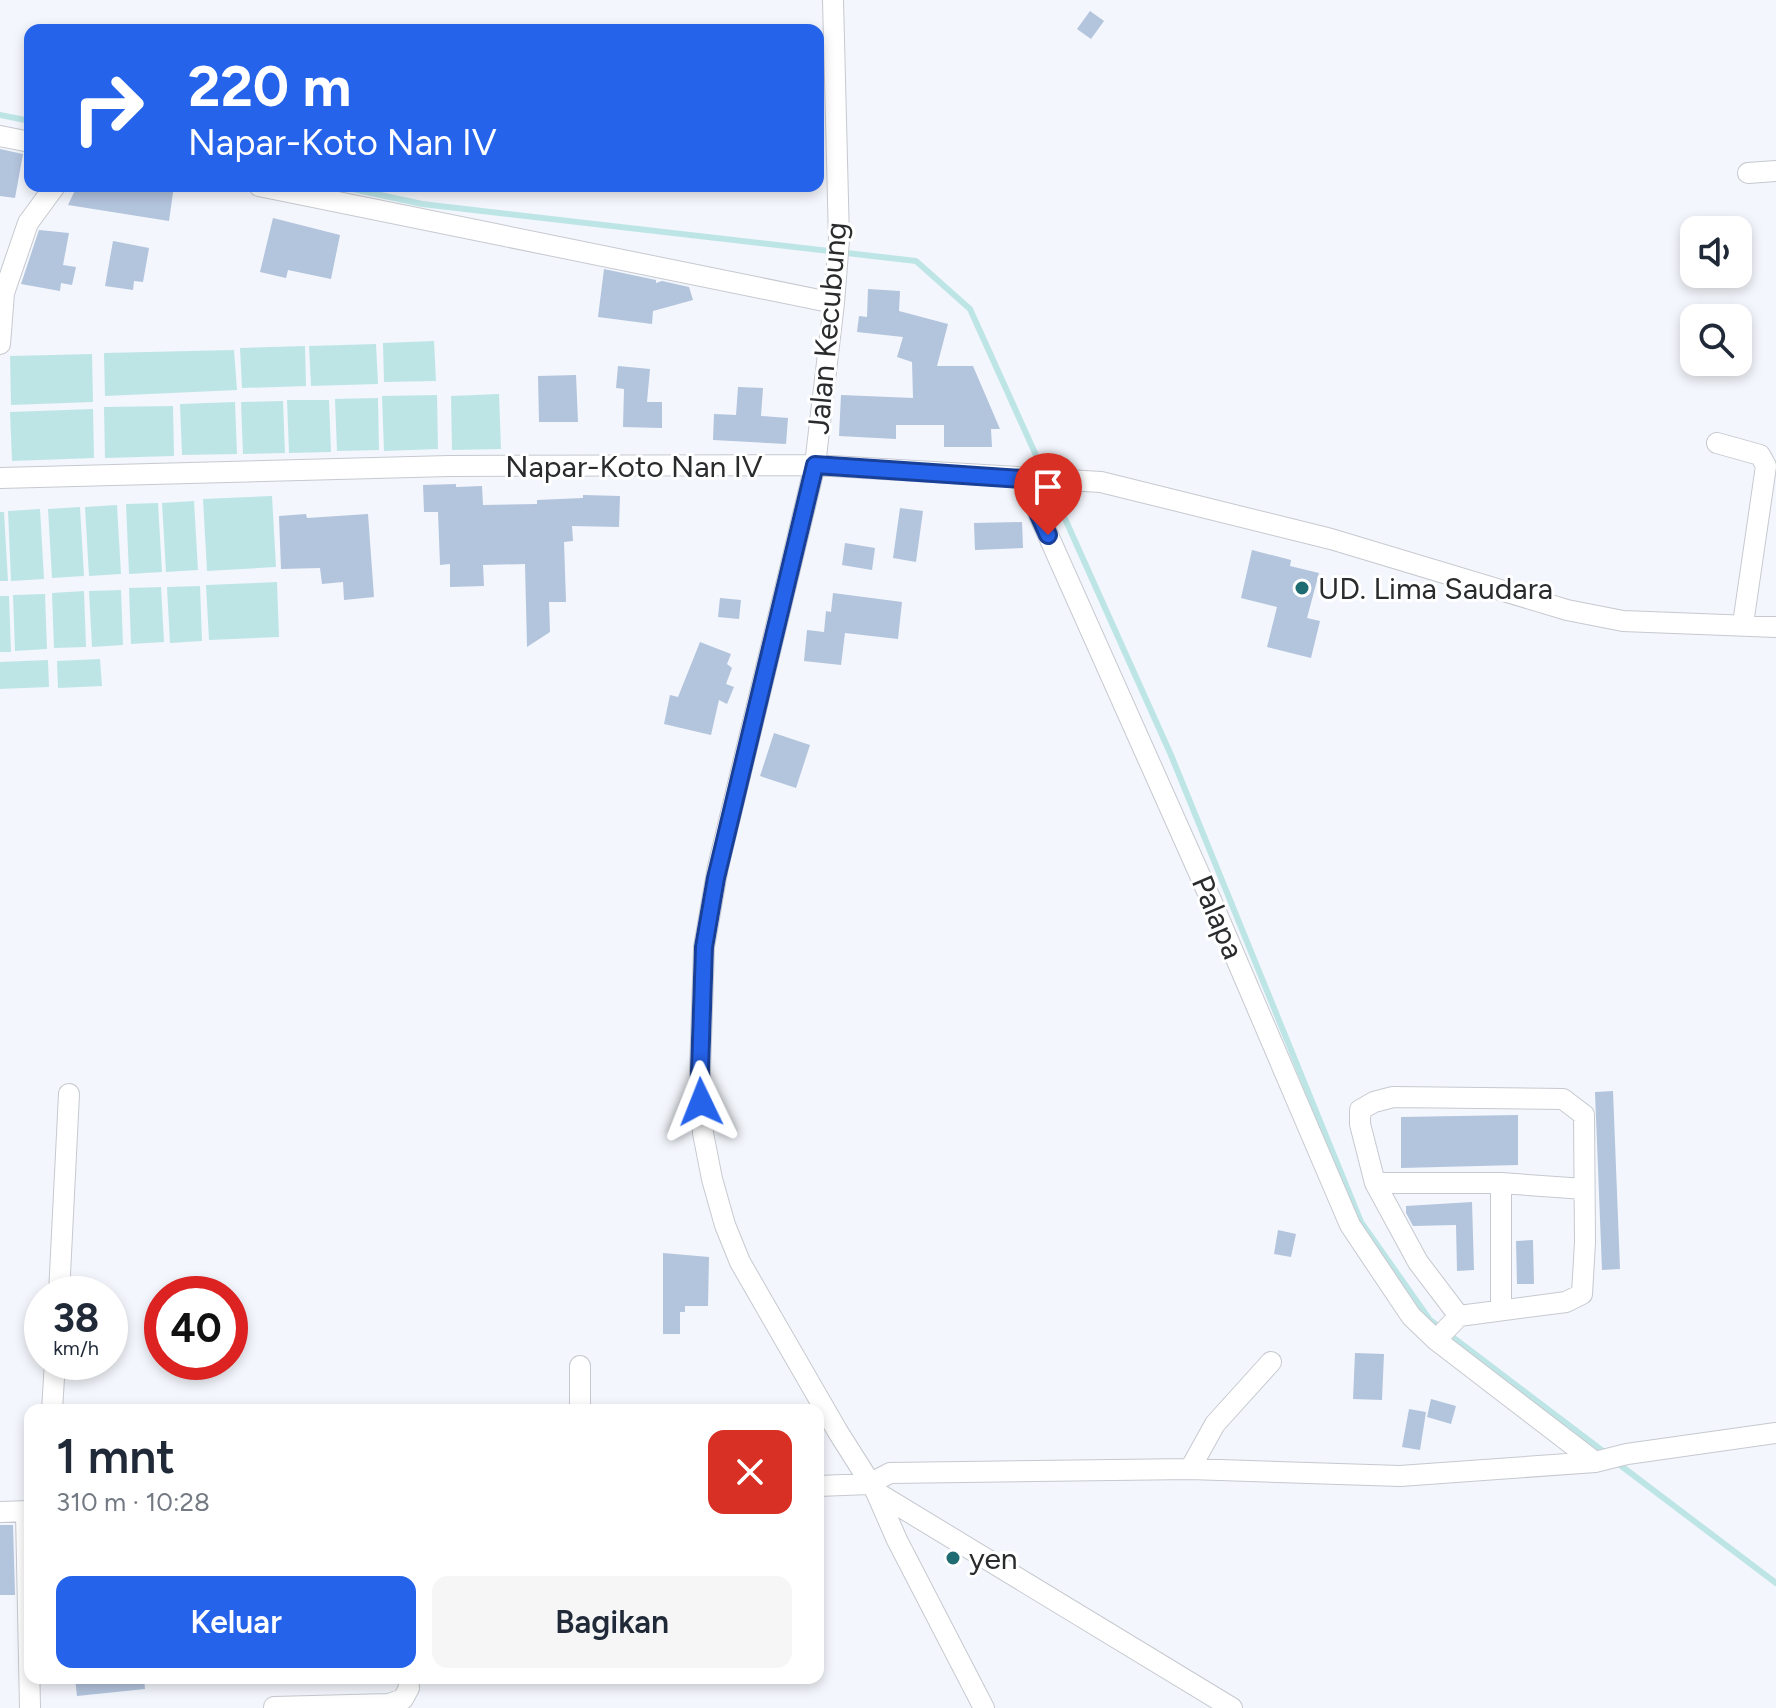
<!DOCTYPE html>
<html lang="id">
<meta charset="utf-8">
<style>
body{margin:0;font-family:Figtree,sans-serif;background:#f6f6f7;color:#1f2937;height:100vh;display:flex;flex-direction:column;font-size:30px;white-space:nowrap}
*{box-sizing:border-box;margin:0}
p{font-size:26px;color:#747a83}
.icon{flex:none;width:44px;height:44px;fill:none;stroke:currentColor;stroke-width:2;stroke-linecap:round;stroke-linejoin:round}
.map{position:relative;flex:1;overflow:hidden}
.side{position:absolute;left:24px;top:1404px;width:800px;height:280px;display:flex;flex-direction:column;background:#fff;border-radius:16px;box-shadow:0 4px 12px #0003}
.side>*{flex:none}
.top-card{position:absolute;left:24px;top:24px;width:800px;height:168px;border-radius:16px;box-shadow:0 4px 12px #0003;background:#2563eb;color:#fff;overflow:hidden}
.tools{position:absolute;left:1680px;top:216px;display:grid;gap:16px}
.tools a{display:grid;place-items:center;width:72px;height:72px;border-radius:16px;background:#fff;box-shadow:0 4px 12px #0003;font-size:40px}
.speed{position:absolute;left:24px;top:1276px;display:flex;gap:16px;font-size:40px;font-weight:700;text-align:center}
.speed>*{display:grid;place-content:center;width:104px;height:104px;border-radius:50%;background:#fff;box-shadow:0 4px 12px #0003;line-height:1}
.speed small{font-size:20px;font-weight:400}
.speed .limit{border:12px solid #d22;background:#fff;color:#111}
.pin{position:absolute;display:grid;place-items:center;width:68px;height:68px;color:#fff;margin:-82px -34px;border-radius:50% 50% 50% 0;rotate:-45deg;box-shadow:0 0 8px #0007}
.pin .icon{rotate:45deg}
.me{position:absolute;width:88px;margin:-44px;rotate:358deg;stroke-linejoin:round;filter:drop-shadow(0 0 6px #0008)}
.turn{display:flex;align-items:center;gap:28px;height:168px;padding:0 32px;font-size:36px}
.turn .icon{width:104px;height:104px;stroke-width:2.5}
.turn b{display:block;font-size:56px;line-height:68px}
.round{display:grid;place-items:center;flex:none;width:84px;height:84px;border-radius:16px;background:#f6f6f7}
.summary{display:flex;align-items:center;justify-content:space-between;height:136px;padding:0 32px}
h1{font-size:48px;font-weight:600;line-height:60px}
.cta{display:flex;gap:16px;margin-top:auto;padding:16px 32px}
.cta a{flex:1;height:92px;border-radius:16px;background:#2563eb;color:#fff;font-size:32px;font-weight:600;line-height:92px;text-align:center}
.cta a+a{background:#f6f6f7;color:#1f2937}
.map>svg:first-child{display:block}
</style>
<div class="map">
<svg width="1776" height="1708" viewBox="0 0 1776 1708">
<rect width="100%" height="100%" fill="#f3f6fc"/>
<!-- water -->
<path fill="#bee5e6" d="M434,341L436,381L384,382L383,343Z
M376,344L378,384L311,386L309,346Z
M305,346L306,386L242,388L240,348Z
M234,350L237,390L105,396L104,353Z
M92,354L93,402L11,405L10,356Z
M499,394L501,449L452,450L451,396Z
M437,395L438,449L384,451L382,396Z
M378,398L379,450L337,451L335,399Z
M287,400H329L331,452L289,453Z
M283,401L285,453L243,454L241,402Z
M235,402L237,454L182,455L180,404Z
M173,406L174,456L105,458L104,407Z
M93,409L94,458L12,461L10,412Z
M272,496L276,567L207,571L203,499Z
M194,501L198,570L166,572L162,503Z
M158,503L162,572L129,574L126,504Z
M117,505L121,574L89,576L85,507Z
M80,507L84,576L52,578L48,509Z
M40,509L44,579L11,581L8,511Z
M0,512H4L8,581H0Z
M277,582L279,637L209,640L206,585Z
M200,586L202,641L170,643L167,587Z
M161,587L164,642L131,644L129,588Z
M121,590L123,645L92,647L89,591Z
M84,591L86,647L54,648L52,593Z
M45,594L47,649L15,651L13,595Z
M0,596H9L11,652H0Z
M100,659L102,686L58,688L57,661Z
M48,660L49,687L0,689V662Z"/>
<g fill="none" stroke-linecap="round" stroke-linejoin="round">
<!-- stream -->
<path stroke="#bee5e6" stroke-width="6" d="M0,115L30,121
M339,186L422,204L916,261L970,309L1044,473
M1049,483L1171,755L1361,1222L1430,1320L1608,1455
M1616,1462L1776,1583"/>
</g>
<!-- building -->
<path fill="#b3c4dd" d="M1090,11L1104,21L1091,39L1077,29Z
M0,149L23,154L15,198L0,196Z
M77,186H174L169,221L68,205Z
M273,218L340,235L331,279L288,270L286,278L260,272Z
M39,230L69,233L63,265L76,267L72,285L61,283L60,291L21,284Z
M113,241L149,248L143,282L134,281L133,290L105,286Z
M604,269L656,280V283L662,281L689,287L693,300L653,311L652,324L598,317Z
M868,289L900,291L899,311L948,324L937,366H973L1000,429H991L992,447H944V425H896V439L839,436L841,395L913,398L912,362L897,357L903,337L857,332L859,316L867,317Z
M618,366L650,369L647,402H662V428L623,427L624,389L616,388Z
M576,375L578,422H539L538,376Z
M738,387L763,388L761,416L788,418L786,444L713,440L714,414L736,415Z
M456,484V487L482,486L483,505L537,504V500L583,498V495L620,496L619,527L572,526L573,541L564,542L566,602H549L550,632L527,647L525,564L483,565L484,586L450,587V564L440,565L438,512H424L423,485Z
M900,508L923,511L916,562L893,558Z
M306,514L307,518L368,514L374,597L344,600L343,582L322,584L320,568L281,569L279,516Z
M1022,522L1023,548L975,550L974,523Z
M845,543L875,548L872,570L842,565Z
M1252,550L1291,560L1290,566L1319,573L1307,618L1320,621L1311,658L1267,647L1277,607L1241,598Z
M833,593L902,602L898,639L845,633L841,665L804,661L807,630L824,632L826,611L831,612Z
M720,598L741,600L739,619L718,617Z
M700,642L731,654L727,664L732,668L726,684L734,687L727,704L719,700L711,735L664,724L670,695L678,697Z
M774,733L810,745L796,788L760,776Z
M1613,1091L1620,1269L1602,1270L1595,1092Z
M1518,1115V1165L1401,1168V1117Z
M1472,1202L1474,1270L1457,1271L1456,1225L1413,1226L1406,1213V1206Z
M1278,1230L1296,1234L1291,1257L1274,1254Z
M1533,1240L1534,1284H1517L1516,1241Z
M663,1253L709,1257L708,1306H685V1312H680V1334H663Z
M1355,1353L1384,1354L1382,1400L1353,1399Z
M1431,1399L1456,1406L1451,1424L1427,1417Z
M1409,1409L1426,1412L1420,1450L1402,1447Z
M0,1525H13L15,1595H0Z
M75,1678H144L145,1689L77,1696Z"/>
<g fill="none" stroke-linecap="round" stroke-linejoin="round">
<defs>
<path id="minor" d="M833,0L839,240L834,303L815,465L718,867L704,947L700,1071L703,1133L712,1179L725,1225L740,1262L838,1432L876,1492L1232,1708
M0,136L30,142
M1748,173L1776,171
M259,186L834,303
M0,344L4,293L28,223L55,186
M1717,443L1760,455L1766,466L1743,624
M0,478L449,466L815,465L1101,482L1331,539L1567,610L1623,621L1776,627
M1023,479L1211,900L1350,1225L1411,1316L1436,1340L1595,1462
M1375,1183L1360,1124V1110L1374,1102L1393,1097L1563,1099L1584,1115L1585,1242L1582,1294L1566,1302L1459,1316L1436,1340
M1501,1183V1310
M59,1294L69,1094
M1459,1316L1418,1262L1375,1183H1501L1584,1189
M580,1366V1410
M52,1410L55,1362
M1190,1469L1215,1424L1271,1362
M818,1486L869,1484L890,1473L1190,1469L1400,1476L1595,1462L1627,1454L1776,1433
M876,1492L897,1540L984,1708
M0,1512L30,1511
M26,1512L30,1708
M274,1707L389,1704L403,1699L409,1688L408,1678"/>
</defs>
<!-- minor casing -->
<use href="#minor" stroke="#c6c9cf" stroke-width="22"/>
<!-- minor -->
<use href="#minor" stroke="#fff" stroke-width="20"/>
</g>
<g fill="none" stroke-linecap="round" stroke-linejoin="round">
<defs>
<path id="route" d="M701,1102L700,1071L704,947L716,878L815,465L1023,479L1048,535"/>
</defs>
<!-- route casing -->
<use href="#route" stroke="#184099" stroke-width="20"/>
<!-- route -->
<use href="#route" stroke="#2563eb" stroke-width="14"/>
</g>
<!-- markers -->
<g fill="#1f6b72" stroke="#fff" stroke-width="3">
<circle cx="1302" cy="588" r="8"/>
<circle cx="953" cy="1558" r="8"/>
</g>
<g text-anchor="middle" dominant-baseline="central" stroke-width="6" stroke-linejoin="round" paint-order="stroke">
<!-- street labels -->
<g font-size="30" fill="#2a2b2d" stroke="#fff">
<text transform="translate(827 328) rotate(-85)">Jalan Kecubung</text>
<text x="634" y="466">Napar-Koto Nan IV</text>
<text transform="translate(1218 917) rotate(67)">Palapa</text>
</g>
<!-- poi labels -->
<g font-size="30" fill="#2a2b2d" stroke="#fff" text-anchor="start">
<text x="1318" y="588">UD. Lima Saudara</text>
<text x="969" y="1558">yen</text>
</g>
</g>
</svg>
<div class="tools">
<a><svg class="icon" aria-label="sound" viewBox="0 0 24 24"><path d="M4 9h4l5-4v14l-5-4H4zM17 9q2 3 0 6"/></svg></a>
<a><svg class="icon" aria-label="search" viewBox="0 0 24 24"><circle cx="10" cy="10" r="6"/><path d="M15 15l6 6"/></svg></a>
</div>
<div class="speed"><div>38<small>km/h</small></div><div class="limit">40</div></div>
<div class="pin" style="left:1048px;top:535px;background:#d93025"><svg class="icon" aria-label="arrive" viewBox="0 0 24 24"><path d="M6 21V4h12l-3 4 3 4H6"/></svg></div>
<svg class="me" style="left:701px;top:1102px" viewBox="-20 -20 40 40"><path d="M0-17L14 15 0 8-14 15z" fill="#2563eb" stroke="#fff" stroke-width="4"/></svg>
<div class="top-card">
<div class="turn"><svg class="icon" aria-label="right" viewBox="0 0 24 24"><path d="M7 20v-9h11M14 6l5 5-5 5"/></svg><div><b>220 m</b>Napar-Koto Nan IV</div></div>
</div>
<section class="side">
<div class="summary"><div><h1>1 mnt</h1><p>310 m · 10:28</p></div><a class="round" style="background:#d93025;color:#fff"><svg class="icon" aria-label="close" viewBox="0 0 24 24"><path d="M6 6l12 12M18 6L6 18"/></svg></a></div>
<div class="cta"><a>Keluar</a><a>Bagikan</a></div>
</section>
</div>
